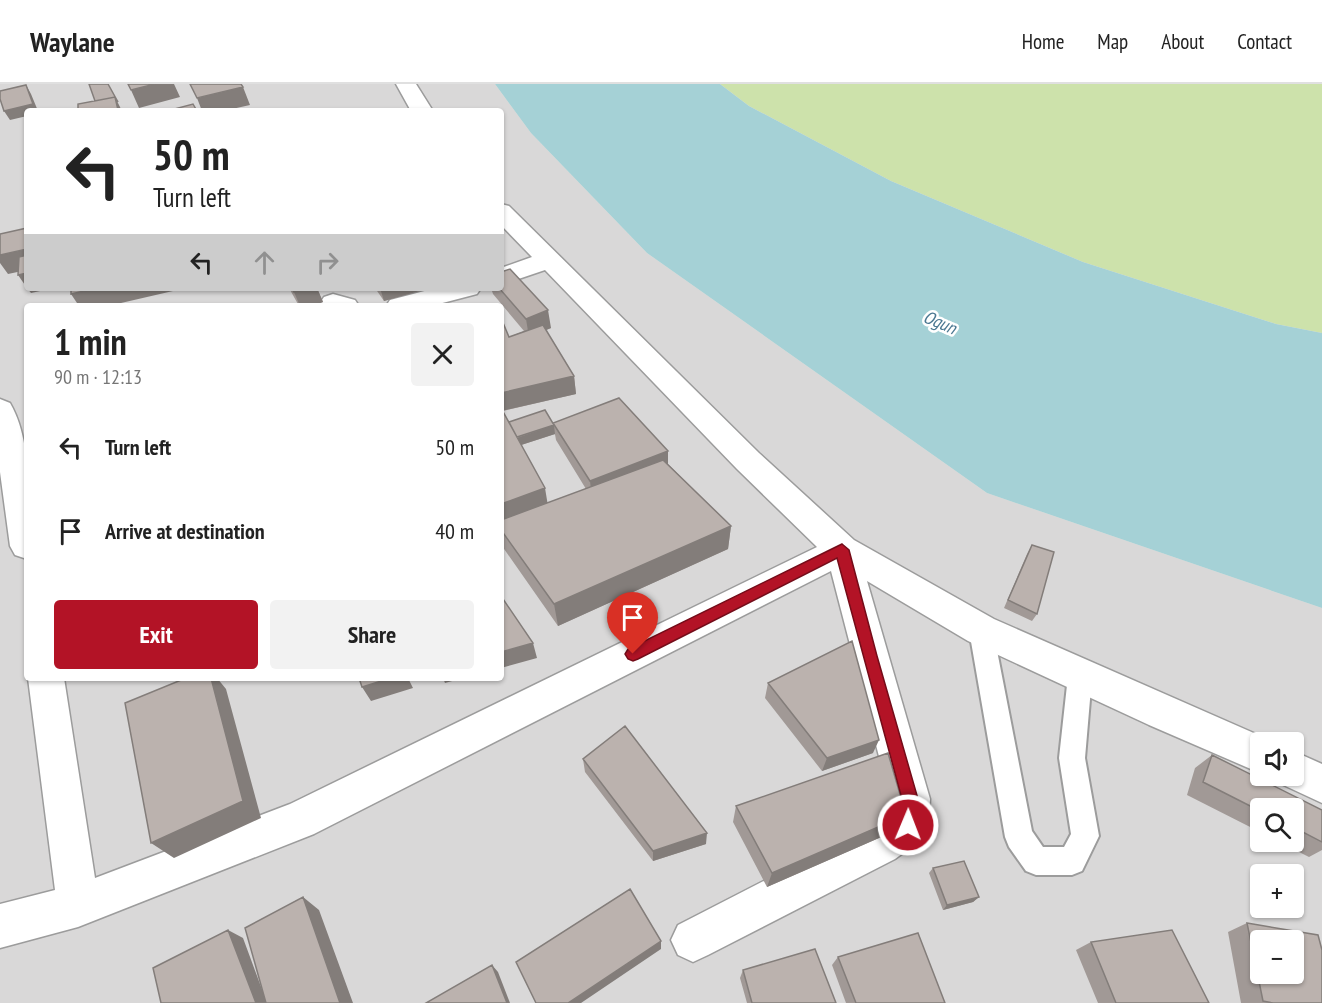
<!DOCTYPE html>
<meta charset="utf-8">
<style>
body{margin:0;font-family:"PT Sans Narrow",sans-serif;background:#f2f2f2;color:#222;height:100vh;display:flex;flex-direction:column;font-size:22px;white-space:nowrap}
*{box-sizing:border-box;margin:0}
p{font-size:20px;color:#767676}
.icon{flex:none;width:33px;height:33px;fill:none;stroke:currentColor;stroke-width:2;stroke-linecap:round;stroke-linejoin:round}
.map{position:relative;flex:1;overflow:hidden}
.details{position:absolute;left:24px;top:219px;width:480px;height:378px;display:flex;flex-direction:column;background:#fff;border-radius:6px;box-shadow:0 2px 4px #0004}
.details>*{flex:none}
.hud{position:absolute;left:24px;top:24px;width:480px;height:183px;border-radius:6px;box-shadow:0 2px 4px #0004;background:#fff;color:#222;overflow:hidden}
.tools{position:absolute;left:1250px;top:648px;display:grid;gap:12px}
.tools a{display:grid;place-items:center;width:54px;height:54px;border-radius:6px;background:#fff;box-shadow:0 2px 4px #0004;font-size:30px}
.pin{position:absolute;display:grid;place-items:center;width:51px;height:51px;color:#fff;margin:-62px -26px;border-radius:50% 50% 50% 0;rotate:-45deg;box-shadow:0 0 6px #0007}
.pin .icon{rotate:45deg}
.me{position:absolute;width:66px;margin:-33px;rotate:1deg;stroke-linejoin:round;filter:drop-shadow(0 0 4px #0008)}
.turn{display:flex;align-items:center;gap:21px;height:126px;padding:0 30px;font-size:27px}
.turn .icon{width:78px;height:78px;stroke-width:2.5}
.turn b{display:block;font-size:42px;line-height:51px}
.lanes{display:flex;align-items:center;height:57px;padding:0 30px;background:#0003;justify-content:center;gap:30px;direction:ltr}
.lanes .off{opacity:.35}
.round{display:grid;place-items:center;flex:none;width:63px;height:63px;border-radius:6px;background:#f2f2f2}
.summary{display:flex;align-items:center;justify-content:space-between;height:102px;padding:0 30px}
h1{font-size:36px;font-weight:600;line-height:45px}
.primary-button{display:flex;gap:12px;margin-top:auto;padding:12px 30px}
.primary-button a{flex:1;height:69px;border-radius:6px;background:#b31326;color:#fff;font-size:24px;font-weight:600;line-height:69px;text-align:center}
.primary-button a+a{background:#f2f2f2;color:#222}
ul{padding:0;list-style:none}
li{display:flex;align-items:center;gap:18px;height:84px;padding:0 30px}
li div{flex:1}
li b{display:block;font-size:22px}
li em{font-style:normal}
header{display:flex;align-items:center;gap:36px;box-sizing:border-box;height:84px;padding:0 30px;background:#fff;border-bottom:2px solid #e0e0e0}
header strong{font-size:28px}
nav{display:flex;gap:33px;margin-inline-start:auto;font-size:21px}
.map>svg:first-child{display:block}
</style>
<header>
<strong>Waylane</strong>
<nav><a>Home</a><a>Map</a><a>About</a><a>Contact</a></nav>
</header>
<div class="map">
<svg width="1322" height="919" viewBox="0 0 1322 919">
<rect width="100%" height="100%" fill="#ece7e1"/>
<!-- residential -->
<path fill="#d9d8d8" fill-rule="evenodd" d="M0,0H495L531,49L647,169L987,409L1322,524V919H0ZM27,27H501V204H27ZM27,222H501V594H27ZM1260,658H1293V692H1260ZM1260,724H1293V758H1260ZM1260,790H1293V824H1260ZM1260,856H1293V890H1260Z"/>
<!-- grass -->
<path fill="#cde2ab" d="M720,0H1322V249L1276,240L1083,178L891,97L749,22Z"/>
<!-- water -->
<path fill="#a5d1d6" d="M495,0H720L749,22L891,97L1083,178L1276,240L1322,249V524L987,409L647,169L531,49Z"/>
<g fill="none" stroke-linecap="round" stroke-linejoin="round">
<defs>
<path id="service" d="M981,536L990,539L993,546L1032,747L1043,763H1064L1071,750L1059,674L1068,592L1071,584L1080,581L1089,584L1092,592L1085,674L1099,752L1082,787L1072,791H1036L1026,787L1009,763L1005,753L969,546L972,539Z"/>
<path id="minor" d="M396,0H416L433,27H411Z
M501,120L509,122L759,369L854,456L994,535L1274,658H1260V689L1149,641L968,557L867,497L930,715C928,753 926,753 895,775L708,871L693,878L678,871L671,856L678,841L865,745L889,730L890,715L831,487L314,750L78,843L0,864V820L55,806L28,594H64L95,794L290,720L817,463L737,385L545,186L501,201V184L532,173L501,141Z
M436,204H481L477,210L431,222H386L390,216Z
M333,210L355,216L359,222H322L320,219L324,213Z
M0,315L10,319C35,362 27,427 27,475L15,471L10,462L0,388Z
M1293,667L1322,680V719L1279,699L1276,692H1293Z"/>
</defs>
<!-- service casing -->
<use href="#service" stroke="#9c9c9c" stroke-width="4"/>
<!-- minor casing -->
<use href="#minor" stroke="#9c9c9c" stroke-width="3"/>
<!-- service -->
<use href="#service" fill="#fff" fill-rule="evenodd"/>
<!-- minor -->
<use href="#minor" fill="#fff" fill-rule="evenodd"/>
</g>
<!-- wall -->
<path fill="#a19996" d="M289,204H317L323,218L312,222H299Z
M375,204H430L384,217Z
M491,204H501L551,244L546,246L574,292L576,310L503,327L509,338L554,341L555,350L521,361L547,419L586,405L556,356L553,339L668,367V380L731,442L728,465L558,542L502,462L501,459V234L509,253L524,247L493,210Z
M1032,461L1037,530L1032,537L1004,524L1027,470Z
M768,599L873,669L822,687L765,614Z
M1212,671L1322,726V766L1309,773L1279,758H1293V724H1260V748L1187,711L1195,684Z
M583,675L706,760L653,777L585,688Z
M736,722L895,747L767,803L733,738Z
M933,784L979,813L973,818L943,826L929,789Z
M1247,839L1322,919H1241L1228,848Z
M1091,858L1209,919H1098L1076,866Z
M838,873L945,919H846L832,881Z
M743,886L836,919H747L740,894Z"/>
<!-- shaded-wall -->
<path fill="#837d7a" d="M155,0H174L180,13L139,24L131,6Z
M26,1L31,10L38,27H27V32L10,36L4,27Z
M243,3L250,21L223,27H202L197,14Z
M115,13L122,27H100Z
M27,165V186L8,190L0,179V171Z
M27,189V204L18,191Z
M27,204H54L31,209Z
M97,204H186L108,222H79L71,210Z
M305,204H317L323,218L312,222H300L294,208Z
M380,204H430L384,217Z
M548,226L551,244L529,253L526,235Z
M574,292L576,310L501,327V309Z
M554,341L555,350L518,362L517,354Z
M668,367V385L592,414L590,397Z
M545,404L550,434L501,446V420Z
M731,442L728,465L558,542L554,520Z
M533,559L537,574L501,584V568Z
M211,594H217L226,605L261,734L174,774L151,759Z
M391,594H408L413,604L371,617L362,603Z
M443,594H463L445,599Z
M879,656L873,669L822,687L827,674Z
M906,731L895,747L767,803L772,789Z
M707,749L706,760L653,777V767Z
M303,813L319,826L353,919H340Z
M979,813L973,818L943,826L947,821Z
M228,846L243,854L267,919H256Z
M661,857V865L581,919H568Z
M492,881L498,888L510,919H507Z"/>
<!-- building -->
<path fill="#bbb2ae" stroke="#837d7a" stroke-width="1.5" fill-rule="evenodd" d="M89,0H108L118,18L115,13L95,17Z
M128,0H155L131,6Z
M190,0H241L243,3L197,14Z
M26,1L33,20L4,27L0,15V7Z
M115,13L118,26L111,27H69L78,25V20Z
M193,20L197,27H167Z
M27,144V165L0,171V150Z
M27,171V189L18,191L19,173Z
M510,185L548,226L526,235L499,204H501V188Z
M71,204H97L71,210Z
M292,204H305L294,208Z
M501,234L509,253L543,241L574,292L501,309Z
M619,314L668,367L590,397L553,339Z
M501,324L545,404L501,420Z
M545,326L554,341L517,353L509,338Z
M663,376L731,442L554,520L501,446V436Z
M1032,461L1054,468L1037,530L1008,516Z
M501,512L533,559L501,568Z
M852,557L879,656L827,674L768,599Z
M186,594H211L243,717L151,759L125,619Z
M359,594H391L362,603Z
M625,642L707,749L653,767L583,675Z
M888,669L906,731L772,789L736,722Z
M1212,671L1322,726V758L1293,743V724H1260V727L1203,698Z
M964,777L979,813L947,821L933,784Z
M630,805L661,857L568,919H536L516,878Z
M303,813L340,919H266L245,844Z
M1247,839L1318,851L1322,866V919H1273L1263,917ZM1260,856H1293V890H1260Z
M228,846L256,919H161L153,884Z
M1172,846L1209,919H1116L1091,858Z
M918,849L945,919H856L838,873Z
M815,865L836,919H752L743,886Z
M492,881L507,919H426Z"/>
<!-- route -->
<path fill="#b31326" stroke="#740c19" stroke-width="1.5" d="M842,460L849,466L877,572L918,715L914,747L908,749L902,747L900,741L902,715L837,474L638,575L633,577L628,575L625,570L628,565Z"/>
<g text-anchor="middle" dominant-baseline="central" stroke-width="5" stroke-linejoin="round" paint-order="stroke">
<!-- water labels -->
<g font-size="18" font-style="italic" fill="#4b7892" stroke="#fff">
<text transform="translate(940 238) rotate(23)">Ogun</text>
</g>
</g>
</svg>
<div class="tools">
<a><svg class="icon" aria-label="sound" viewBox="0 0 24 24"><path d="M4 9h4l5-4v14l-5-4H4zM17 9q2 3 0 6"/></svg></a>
<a><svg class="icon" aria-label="search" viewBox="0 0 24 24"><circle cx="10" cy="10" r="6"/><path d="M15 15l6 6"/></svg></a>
<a>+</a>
<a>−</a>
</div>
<div class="pin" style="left:633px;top:570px;background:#d93025"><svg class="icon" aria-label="arrive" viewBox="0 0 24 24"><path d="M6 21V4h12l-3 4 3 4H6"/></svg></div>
<svg class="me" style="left:908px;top:741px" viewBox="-20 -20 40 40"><circle r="17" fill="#b31326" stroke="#fff" stroke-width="3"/><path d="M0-11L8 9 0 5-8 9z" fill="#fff"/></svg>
<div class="hud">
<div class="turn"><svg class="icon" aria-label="left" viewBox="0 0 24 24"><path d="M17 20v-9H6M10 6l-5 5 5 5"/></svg><div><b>50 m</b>Turn left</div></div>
<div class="lanes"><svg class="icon" aria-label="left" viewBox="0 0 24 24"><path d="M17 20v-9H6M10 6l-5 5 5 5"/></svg><svg class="icon off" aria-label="ahead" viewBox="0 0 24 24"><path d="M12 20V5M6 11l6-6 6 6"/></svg><svg class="icon off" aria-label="right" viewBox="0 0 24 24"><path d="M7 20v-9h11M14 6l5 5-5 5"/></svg></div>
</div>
<section class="details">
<div class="summary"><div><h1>1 min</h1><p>90 m · 12:13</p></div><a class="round"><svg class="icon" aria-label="close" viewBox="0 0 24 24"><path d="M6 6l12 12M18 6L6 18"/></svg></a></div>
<ul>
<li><svg class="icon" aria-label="left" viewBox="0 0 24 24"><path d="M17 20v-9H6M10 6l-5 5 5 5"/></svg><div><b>Turn left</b></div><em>50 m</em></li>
<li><svg class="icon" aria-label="arrive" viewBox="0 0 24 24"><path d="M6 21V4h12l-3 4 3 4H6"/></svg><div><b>Arrive at destination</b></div><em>40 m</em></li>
</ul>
<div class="primary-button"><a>Exit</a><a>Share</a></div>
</section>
</div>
